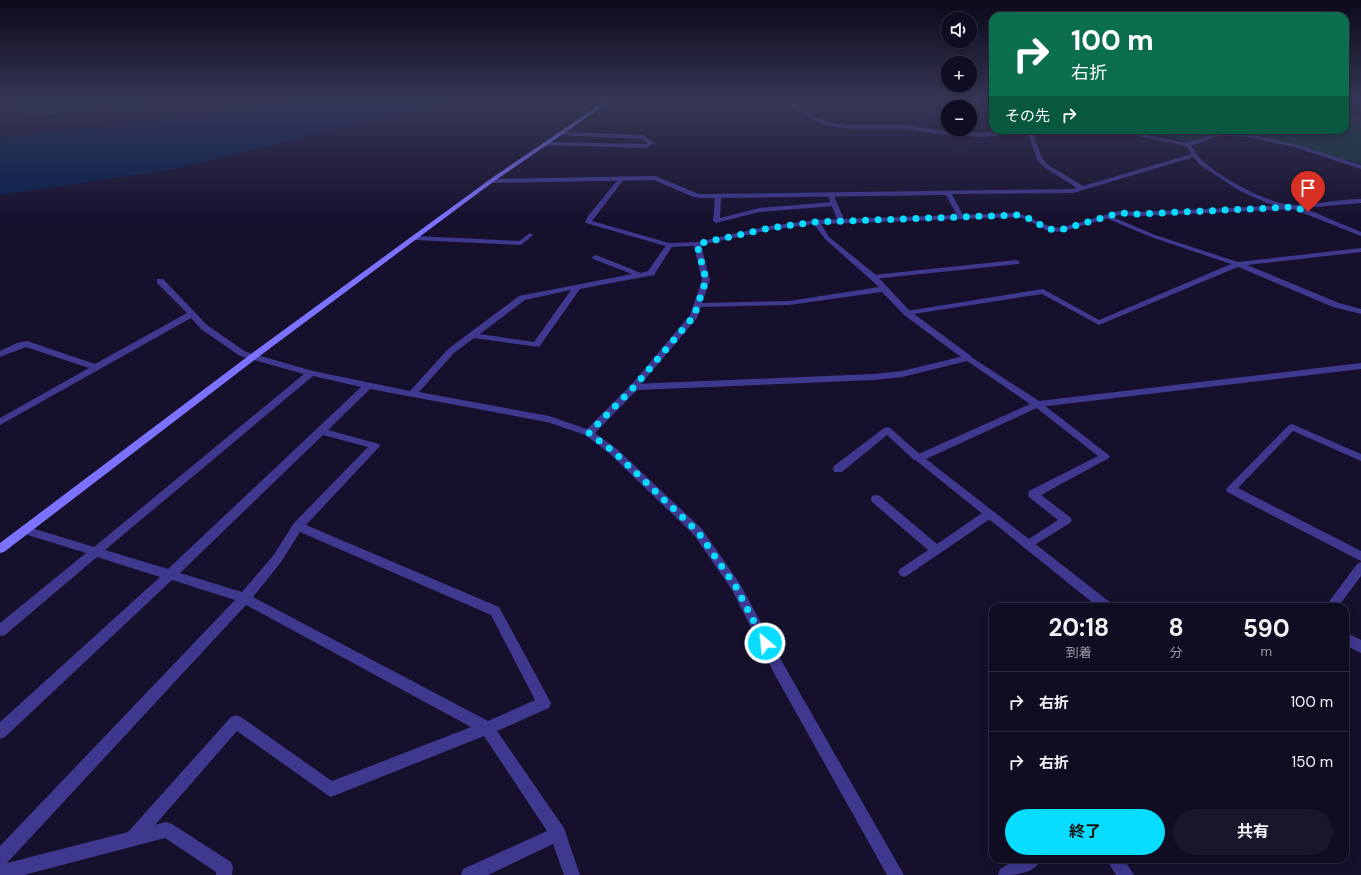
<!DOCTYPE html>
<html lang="ja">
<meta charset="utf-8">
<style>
body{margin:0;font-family:"DM Sans","Noto Sans JP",sans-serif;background:#19152a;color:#f1f3f6;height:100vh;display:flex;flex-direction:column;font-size:15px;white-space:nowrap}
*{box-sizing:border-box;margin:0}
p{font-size:13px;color:#9c9ba5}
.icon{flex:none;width:22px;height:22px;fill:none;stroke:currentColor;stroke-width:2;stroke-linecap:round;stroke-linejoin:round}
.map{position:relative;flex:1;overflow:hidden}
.side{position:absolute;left:989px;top:603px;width:360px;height:260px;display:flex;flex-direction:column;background:#100c22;border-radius:12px;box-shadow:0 2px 10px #0003,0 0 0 1px #302c40}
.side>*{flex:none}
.hud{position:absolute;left:989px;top:12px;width:360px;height:122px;border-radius:12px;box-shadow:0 2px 10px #0003,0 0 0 1px #302c40;background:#0b6e4f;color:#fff;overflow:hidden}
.controls{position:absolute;left:941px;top:12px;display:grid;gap:8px}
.controls a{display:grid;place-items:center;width:36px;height:36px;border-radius:50%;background:#100c22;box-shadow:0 2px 10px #0003,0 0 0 1px #302c40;font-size:20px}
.pin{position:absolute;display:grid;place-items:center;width:34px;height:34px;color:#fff;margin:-41px -17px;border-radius:50% 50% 50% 0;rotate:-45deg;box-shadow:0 0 4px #0007}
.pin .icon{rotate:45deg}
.me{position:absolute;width:44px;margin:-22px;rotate:332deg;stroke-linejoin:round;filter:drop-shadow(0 0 3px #0008)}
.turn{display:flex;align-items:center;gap:14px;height:84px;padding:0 16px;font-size:18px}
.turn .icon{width:52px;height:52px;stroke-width:2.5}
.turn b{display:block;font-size:28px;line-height:34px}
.then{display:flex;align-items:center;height:38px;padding:0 16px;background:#0003;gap:8px;font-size:15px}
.eta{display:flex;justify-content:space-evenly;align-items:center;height:68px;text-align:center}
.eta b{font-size:24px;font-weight:700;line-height:28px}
.cta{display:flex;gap:8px;margin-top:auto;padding:8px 16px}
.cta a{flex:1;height:46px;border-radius:24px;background:#08ddff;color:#111;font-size:16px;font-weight:700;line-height:46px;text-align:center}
.cta a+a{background:#19152a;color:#f1f3f6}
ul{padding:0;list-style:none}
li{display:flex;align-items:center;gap:12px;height:60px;padding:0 16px;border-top:1px solid #302c40}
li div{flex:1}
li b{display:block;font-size:15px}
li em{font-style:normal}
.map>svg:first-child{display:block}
</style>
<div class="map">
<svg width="1361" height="875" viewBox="0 0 1361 875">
<rect width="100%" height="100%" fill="#16102d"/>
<!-- green -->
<path fill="#123737" d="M10,100H159L125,107L112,102L35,118Z
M1345,113L1361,118V164L1254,134L1220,130L1203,135L1193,142L1137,130H1345Z"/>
<!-- water -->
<path fill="#071f4e" d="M301,100H458L175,169L0,195V138L148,122Z"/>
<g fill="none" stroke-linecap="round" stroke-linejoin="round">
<!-- lane -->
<path fill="#3e388f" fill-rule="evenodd" d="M806,100H812L797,107L828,123L849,125H907L936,130L980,133L1022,130L1032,131L1029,133L980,137L936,134L907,129H849L825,125L792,108L793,104Z
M622,176L625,178L592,221L669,243L697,242L770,226L816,220L837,219L827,194L830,192L833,194L844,219L1017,213C1032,217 1044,227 1060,228L1119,211L1138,212L1295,205L1298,207L1295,209L1138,216L1119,215L1060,232L1046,230L1026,219L1017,217L821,224L829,237L876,275L910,311L971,356L972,358L971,360H965L904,315L882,292L789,305L701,307L697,318L637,389H631L629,387L631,385L690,315L702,280L694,246L669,247L586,223L585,222L588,216L620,177ZM814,224L825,239L879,287L789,301L702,303L710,280L701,245L770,230Z
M1037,401L1040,402L1110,456L1109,458L1041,495L1070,517L1072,520L1070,523L1028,549L1024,548L1022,545L1024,542L1058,520L1029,497L1028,494L1029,491L1098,456L1034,406L1032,404L1034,402Z
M887,427L890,428L922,456L923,458L922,460H914L887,435L842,472H834L833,469L834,466L884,428Z
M876,495L880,496L937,544L985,511H993L995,514L993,517L908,575L904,577L900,575L898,572L900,569L928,550L872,502L871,499L872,496Z"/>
<!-- street -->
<path fill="#3e388f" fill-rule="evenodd" d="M1345,100L1361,103V105L1345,101Z
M1027,130H1034L1032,132L1042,158L1048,165L1083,186L1192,154L1186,146L1110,130H1121L1187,143L1221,131L1247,133L1298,145L1361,165V169L1294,147L1247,137L1221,135L1191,146C1195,151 1199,158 1204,162C1223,179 1271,206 1297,205C1318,204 1339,199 1361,199V203L1304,208L1361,232V236L1293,209L1267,203L1238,190L1199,164L1194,157L1073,193L952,194L964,217L961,219L958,217L946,195L721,198L720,218L759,208L834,202L837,204L834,206L759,212L716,223L713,221L715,198H699L691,196L654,180L491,183L488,181L491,179L655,176L699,194L1072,189L1077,188L1044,167L1037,160Z
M559,132L643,135L655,143L647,148L543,145L542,144L545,142L646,144L648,143L642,139L557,135V133Z
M1108,215L1155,235L1238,262L1361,248V252L1247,265L1339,303L1361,309V314L1333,307L1238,267L1099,325L1042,294L907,315L903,313L907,311L1043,289L1099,320L1231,264L1151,237L1106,218V216Z
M530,233L533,235L532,236L521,245L415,240L412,238L415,236L519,241Z
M669,243L673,245L654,275L580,289L539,347L474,338L454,353L419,392L549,416L587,429L631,385L634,384L874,374L902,371L968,355L1039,401L1361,363V369L1039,407L926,459L1111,603L1113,607H1098L913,458L914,456L1030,404L967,361L902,377L874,380L637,390L595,433L617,449L702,529L740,584L785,667L904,875H887L775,675L732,590L694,535L609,453L585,435L547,422L370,389L328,430L379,444L380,446L306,525L499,607L551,703L549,708L497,731L564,828L580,875H564L553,844L488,875H461L463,869L547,831L484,736L331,797L326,794L237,731L155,825L166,822L172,824L231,862L233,868L232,875H216V872L165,838L24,875H0V846L235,600L172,580L5,737L0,739V722L160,577L97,557L5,635L0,636V623L86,553L21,533L19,530L21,527L25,526L94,547L304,374L240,356L201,329L191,318L0,425V418L89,368L26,347L0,357V351L17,343L27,341L95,364L187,313L157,283V279H163L207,325L246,352L313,371L410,391L448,349L519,296L632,274L593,259L592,257L596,255L641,273L648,271L667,244ZM571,290L534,342L480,334L525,300ZM313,376L361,387L168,569L105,550ZM323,435L368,447L294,523L273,556L242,592L180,573ZM300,532L491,615L535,700L488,721L253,597L281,562ZM246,605L471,727L332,781L241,717L236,715L231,717L128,832L7,863Z
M1016,260L1020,262L1019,264L873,279L869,277L873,275Z
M1292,424L1361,454V461L1293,431L1238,488L1361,551V561L1227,492L1226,489L1289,425Z
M1361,562V576L1338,607H1325L1357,564Z
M1345,632L1361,640V653L1345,645Z
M1017,859H1041C1034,875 1013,875 998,875L1000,869Z
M1106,859H1124L1134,875H1116Z"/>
<!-- secondary -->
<path fill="#7b73ff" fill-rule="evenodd" d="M607,100H612L493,182L257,358L4,552L0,553V543L251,354L489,180Z"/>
</g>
<!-- sky -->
<linearGradient id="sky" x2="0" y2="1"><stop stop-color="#0c0919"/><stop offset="0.45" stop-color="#363757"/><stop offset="1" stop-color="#363757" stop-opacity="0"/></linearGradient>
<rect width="1361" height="222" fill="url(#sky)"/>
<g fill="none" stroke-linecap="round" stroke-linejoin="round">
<!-- route -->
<path stroke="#08ddff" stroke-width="7" stroke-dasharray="0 12.6" d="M765,643L736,587L698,532L613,451L589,433L634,387L694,316L706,280L697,244L770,228L816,222L1017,215L1028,218L1048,229L1060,230L1119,213L1138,214L1295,207L1308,212"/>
</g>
</svg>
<div class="controls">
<a><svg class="icon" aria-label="sound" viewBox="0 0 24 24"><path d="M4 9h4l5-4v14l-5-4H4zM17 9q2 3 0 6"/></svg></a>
<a>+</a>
<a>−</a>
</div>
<div class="pin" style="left:1308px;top:212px;background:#d93025"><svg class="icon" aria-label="arrive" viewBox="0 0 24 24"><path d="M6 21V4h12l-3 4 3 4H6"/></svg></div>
<svg class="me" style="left:765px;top:643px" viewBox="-20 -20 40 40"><circle r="17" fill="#08ddff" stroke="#fff" stroke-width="3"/><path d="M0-11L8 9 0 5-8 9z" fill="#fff"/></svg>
<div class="hud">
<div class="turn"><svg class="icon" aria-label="right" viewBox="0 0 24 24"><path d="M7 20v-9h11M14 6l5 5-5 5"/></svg><div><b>100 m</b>右折</div></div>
<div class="then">その先<svg class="icon" aria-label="right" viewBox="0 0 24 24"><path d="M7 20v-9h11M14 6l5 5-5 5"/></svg></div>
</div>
<section class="side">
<div class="eta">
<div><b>20:18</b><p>到着</p></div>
<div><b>8</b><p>分</p></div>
<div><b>590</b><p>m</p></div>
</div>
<ul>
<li><svg class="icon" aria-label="right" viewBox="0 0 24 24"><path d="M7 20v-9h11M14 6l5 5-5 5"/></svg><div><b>右折</b></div><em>100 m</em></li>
<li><svg class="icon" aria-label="right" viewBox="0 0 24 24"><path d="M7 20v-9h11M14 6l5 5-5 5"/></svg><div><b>右折</b></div><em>150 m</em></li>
</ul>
<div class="cta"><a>終了</a><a>共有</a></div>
</section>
</div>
